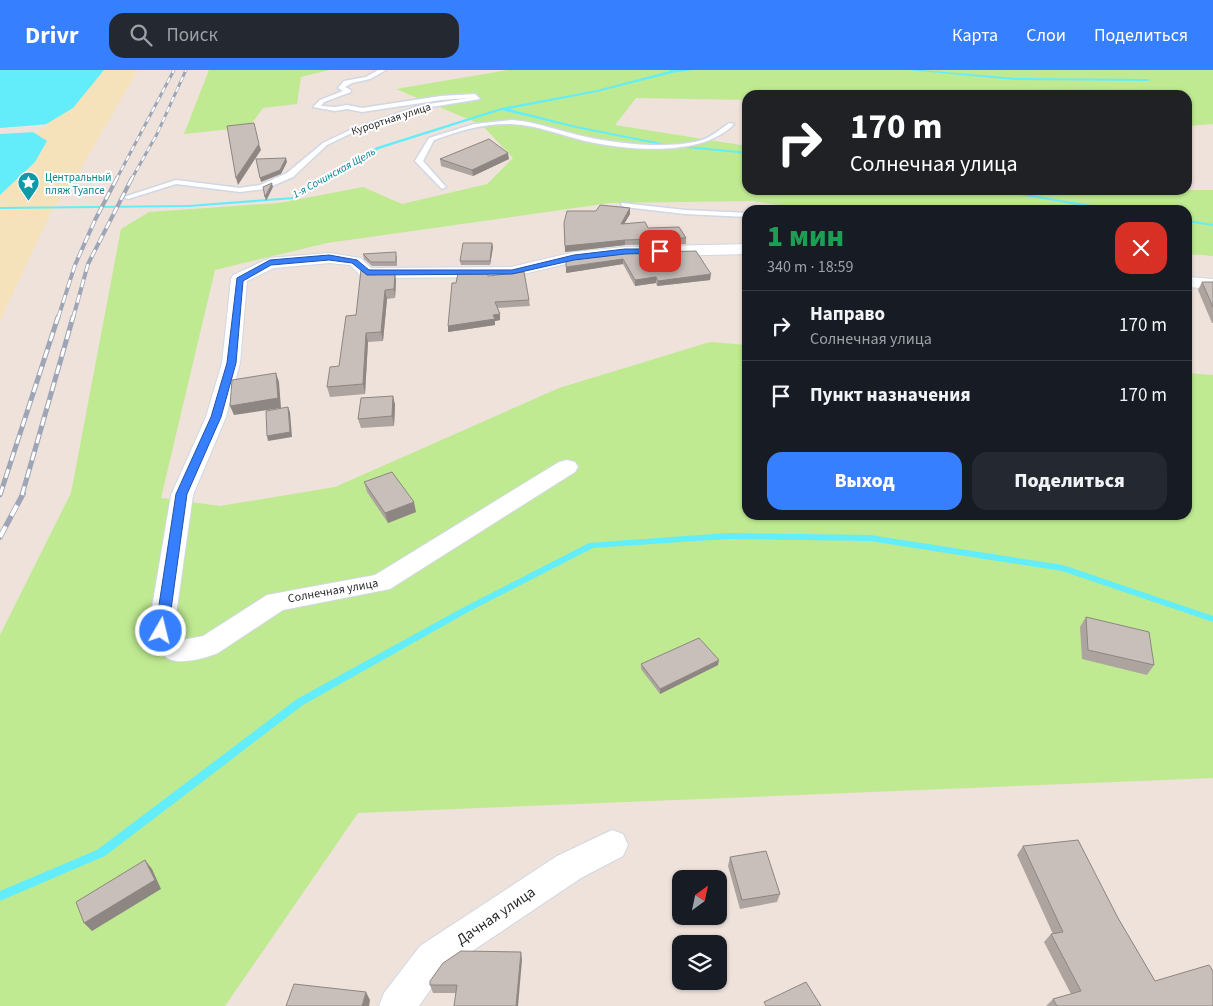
<!DOCTYPE html>
<html lang="ru">
<meta charset="utf-8">
<style>
body{margin:0;font-family:"Source Sans 3",sans-serif;background:#242831;color:#f1f3f6;height:100vh;display:flex;flex-direction:column;font-size:19px;white-space:nowrap}
*{box-sizing:border-box;margin:0}
p{font-size:16px;color:#9ea1a6}
.icon{flex:none;width:28px;height:28px;fill:none;stroke:currentColor;stroke-width:2;stroke-linecap:round;stroke-linejoin:round}
.map{position:relative;flex:1;overflow:hidden}
.panel{position:absolute;left:742px;top:135px;width:450px;height:315px;display:flex;flex-direction:column;background:#171b24;border-radius:15px;box-shadow:0 1px 4px #0004}
.panel>*{flex:none}
.top-card{position:absolute;left:742px;top:20px;width:450px;height:105px;border-radius:15px;box-shadow:0 1px 4px #0004;background:#202124;color:#fff;overflow:hidden}
.needle{width:32px;rotate:33deg}
.fabs{position:absolute;left:672px;top:800px;display:grid;gap:10px}
.fabs a{display:grid;place-items:center;width:55px;height:55px;border-radius:10px;background:#171b24;box-shadow:0 1px 4px #0004;font-size:25px}
.pin{position:absolute;display:grid;place-items:center;width:42px;height:42px;color:#fff;margin:-21px;border-radius:10px;box-shadow:0 2px 8px #0006}
.me{position:absolute;width:55px;margin:-28px;rotate:8deg;stroke-linejoin:round;filter:drop-shadow(0 0 4px #0008)}
.turn{display:flex;align-items:center;gap:18px;height:105px;padding:0 25px;font-size:22px}
.turn .icon{width:65px;height:65px;stroke-width:2.5}
.turn b{display:block;font-size:35px;line-height:42px}
.round{display:grid;place-items:center;flex:none;width:52px;height:52px;border-radius:15px;background:#242831}
.head{display:flex;align-items:center;justify-content:space-between;height:85px;padding:0 25px}
h1{font-size:30px;font-weight:800;line-height:38px;color:#1e9e55}
.action{display:flex;gap:10px;margin-top:auto;padding:10px 25px}
.action a{flex:1;height:58px;border-radius:15px;background:#367fff;color:#fff;font-size:20px;font-weight:800;line-height:58px;text-align:center}
.action a+a{background:#242831;color:#f1f3f6}
ul{padding:0;list-style:none}
li{display:flex;align-items:center;gap:15px;height:70px;padding:0 25px;border-top:1px solid #363941}
li div{flex:1}
li b{display:block;font-size:19px}
li em{font-style:normal}
header{display:flex;align-items:center;gap:30px;box-sizing:border-box;height:70px;padding:0 25px;background:#367fff;color:#fff}
header strong{font-size:24px}
nav{display:flex;gap:28px;margin-inline-start:auto;font-size:18px}
.search{width:350px;height:45px;background:#242831;display:flex;align-items:center;gap:12px;box-sizing:border-box;padding:0 18px;border-radius:15px;color:#9ea1a6;font-size:19px}
.map>svg:first-child{display:block}
</style>
<header>
<strong>Drivr</strong>
<div class="search"><svg class="icon" aria-label="search" viewBox="0 0 24 24"><circle cx="10" cy="10" r="6"/><path d="M15 15l6 6"/></svg>Поиск</div>
<nav><a>Карта</a><a>Слои</a><a>Поделиться</a></nav>
</header>
<div class="map">
<svg width="1213" height="936" viewBox="0 0 1213 936">
<rect width="100%" height="100%" fill="#eee2da"/>
<!-- green -->
<path fill="#bfea91" d="M209,0H329L301,7L297,34L263,38L249,57L184,64Z
M508,0H1213V54L1188,56V25H748L747,30L636,28L615,55L747,76L748,120H1213V186L1188,184V140H816L752,131L610,133L327,173L215,200L161,428L220,436L335,417L559,318L710,272L747,275L748,445H1188V303L1213,305V708L358,743L225,936H0V565L71,423L121,159L149,142L279,133L363,117L402,134L487,114L513,88L482,55L396,19Z"/>
<!-- sand -->
<path fill="#f6e2ba" d="M104,0H138L70,117L53,138L0,251V125L35,92L46,71L32,62L73,38Z"/>
<!-- water -->
<path fill="#63edfa" d="M0,0H104L73,38L33,62L47,71L35,92L0,125Z"/>
<!-- pier -->
<path fill="#eee2da" d="M49,54L37,62L0,64V58Z"/>
<g fill="none" stroke-linecap="round" stroke-linejoin="round">
<!-- stream -->
<path fill="#63edfa" fill-rule="evenodd" d="M670,0H693L672,3L597,22L509,39L576,56L667,74L748,82V84L667,76L576,58L502,40L379,79L294,129L189,137L0,139V137L189,135L293,127L377,77L501,38L597,20L670,1Z
M908,0H922L1015,8L1148,9L1150,10L1148,11L1015,10Z
M992,120H1002L1114,139L1116,140H1106Z
M1188,150L1213,154V156L1188,152Z
M727,463L870,465L1063,495L1213,546V552L1062,501L870,471L727,469L593,478L470,541L303,635L105,786L0,831V821L97,780L297,629L464,537L589,473Z"/>
<defs>
<path id="service" d="M378,0H386L370,9L352,13L345,17L351,20V22L324,32L321,36L335,37L347,35L362,38L441,26L475,24L480,29L425,38L356,61L327,75L293,107L265,119L240,122L176,114L128,129L124,127L176,110L240,118L260,115L287,103L323,73L352,59L422,35L469,28L441,30L362,42L347,39L335,41L313,37L320,30L343,21L338,18L344,11L366,7Z
M512,50C538,52 562,62 587,67C620,74 667,79 699,71C710,68 720,60 729,53L734,54C702,88 627,80 585,71C561,65 537,55 511,54C485,53 458,61 434,70L423,91L446,117L442,119L415,91L429,68L474,54Z
M622,133L685,140L748,143V147L685,144L625,137L621,135Z"/>
<path id="minor" d="M748,174V184L625,187L574,192L511,207L367,208L361,206L350,195L329,193L274,198L247,211L240,293L226,347L193,425L174,559L182,570L203,566L267,525L375,505L559,392L567,390L575,392L578,397L575,402L390,519L283,540L218,583C206,588 181,595 169,589C160,585 152,569 148,561L171,425L206,347L222,293L231,209L233,205L270,188L329,183L361,188L371,198L511,197L574,182L625,177Z
M1188,207L1213,209V219L1188,217Z
M612,760L623,764L628,775L623,786L581,808L444,900L419,936H379L384,923L420,876L557,786Z"/>
</defs>
<!-- service casing -->
<use href="#service" stroke="#d0d7e5" stroke-width="3"/>
<!-- minor casing -->
<use href="#minor" stroke="#d0d7e5" stroke-width="2"/>
<!-- service -->
<use href="#service" fill="#fff" fill-rule="evenodd"/>
<!-- minor -->
<use href="#minor" fill="#fff" fill-rule="evenodd"/>
<defs>
<path id="rail-far3" d="M116,110L174,0
M131,110L157,64L186,0"/>
<path id="rail-far2" d="M58,248L75,195L95,150L117,108
M73,248L88,194L132,108"/>
<path id="rail-far1" d="M0,425L58,247
M22,425L73,247"/>
<path id="rail" d="M0,467L23,424"/>
</defs>
<!-- rail-far3 casing -->
<use href="#rail-far3" stroke="#9da5b6" stroke-width="3"/>
<!-- rail-far2 casing -->
<use href="#rail-far2" stroke="#9da5b6" stroke-width="4"/>
<!-- rail-far1 casing -->
<use href="#rail-far1" stroke="#9da5b6" stroke-width="5"/>
<!-- rail casing -->
<use href="#rail" stroke="#9da5b6" stroke-width="5.5"/>
<!-- rail-far3 -->
<use href="#rail-far3" stroke="#fff" stroke-width="2" stroke-dasharray="5.5" stroke-linecap="butt"/>
<!-- rail-far2 -->
<use href="#rail-far2" stroke="#fff" stroke-width="2.5" stroke-dasharray="8" stroke-linecap="butt"/>
<!-- rail-far1 -->
<use href="#rail-far1" stroke="#fff" stroke-width="3" stroke-dasharray="9" stroke-linecap="butt"/>
<!-- rail -->
<use href="#rail" stroke="#fff" stroke-width="4" stroke-dasharray="12" stroke-linecap="butt"/>
</g>
<!-- wall -->
<path fill="#ada4a0" d="M440,89H509L473,106L441,96Z
M630,138V144L624,154L648,158L686,168V174L625,175L565,182L564,153L596,141Z
M493,177L490,195H461L460,191Z
M625,183L710,210L657,216L656,213L635,216L623,194L566,203Z
M363,184L397,186V196H372L364,189Z
M488,203V206L529,230L530,236L497,238L500,250L495,251V255L448,262L456,213Z
M396,210L395,228L387,229L383,271L368,272L365,324L330,327L327,317L339,296L356,245Z
M1202,212H1213V253H1212L1198,220Z
M393,326L395,335L394,356L361,358L358,349Z
M364,412L416,442L388,453L367,422Z
M1086,547L1154,595L1147,605L1082,589L1080,557Z
M641,594L718,595L660,624L641,599Z
M1023,776L1118,848L1155,911L1213,936H1046L1053,929L1071,924L1044,872L1051,864H1053L1017,785Z
M730,787L780,824L777,832L740,839L728,796Z
M522,890L456,923H433L430,915Z"/>
<!-- shaded-wall -->
<path fill="#8d8682" d="M259,74L261,80L238,115L236,108Z
M508,83L509,89L473,106L472,100Z
M286,88L287,92L281,104L261,112L260,108Z
M272,113L273,117L266,131L265,127Z
M630,138V144L621,159V154Z
M625,170V175L565,182V176Z
M492,173L493,177L490,195V191Z
M623,189V194L566,203V197Z
M395,201L396,210L395,228L394,219Z
M711,204L710,210L657,216L658,211Z
M656,207V213L635,216V210Z
M385,220L387,229L383,271L381,262Z
M500,244V250L495,251V255L448,262V256Z
M366,263L368,272L365,324L363,314Z
M276,303L279,312L281,338L234,345L230,336Z
M393,326L395,335L394,356L392,346Z
M288,337L290,342L292,367L268,371L267,366Z
M414,432L416,442L388,453L385,443Z
M719,590L718,595L660,624V619Z
M145,790L152,799L161,819L92,861L84,853Z
M521,882L522,890L518,936H516Z
M366,922L370,930L369,936H362Z"/>
<!-- building -->
<path fill="#c9bfba" stroke="#8d8682" d="M254,53L259,74L236,108L227,56Z
M489,69L508,83L472,100L440,89Z
M286,88L280,100L260,108L256,89Z
M272,113L265,127L263,117Z
M600,135L630,138L621,154L645,152L648,158L679,157L686,168L625,170L565,176L564,153L567,141H596Z
M463,173H492L490,191H460Z
M696,181L711,204L658,211L656,207L635,210L623,189L566,197V190L625,183Z
M396,182V192H371L363,184Z
M361,200L395,201L394,219L385,220L381,262L366,263L363,314L327,317L330,297L339,296L346,246L356,245Z
M524,202L529,230L495,232L500,244L493,245L495,249L448,256L452,213H456L458,203H488V206Z
M1202,212H1213V237Z
M276,303L278,328L230,336L232,310Z
M393,326L392,346L358,349L361,328Z
M288,337L290,362L267,366L266,341Z
M392,402L414,432L385,443L364,412Z
M1086,547L1149,562L1154,595L1088,580Z
M699,568L719,590L660,619L641,594Z
M1078,770L1118,848L1155,911L1209,895L1213,901V936H1057L1053,929L1081,921L1051,864L1063,862L1023,776Z
M766,781L780,824L742,830L730,787Z
M145,790L155,810L84,853L76,832Z
M461,881L521,882L516,936H454L457,915H430V911L443,893Z
M806,912L821,936H766L764,932Z
M294,914L366,922L362,936H286Z"/>
<!-- route -->
<path fill="#367fff" stroke="#2353a6" d="M625,179H660L664,181L660,183L625,184L574,190L512,204L367,205L352,193L329,190L271,195L243,211L236,293L221,347L187,424L168,561L166,564H157L155,561L176,424L211,347L227,293L237,208L270,190L329,185L357,190L369,200H512L574,185Z"/>
<!-- icons -->
<defs>
<symbol id="sight-pin" viewBox="-11 -11 22 30"><path d="M0 17L-7.5 6A9.5 9.5 0 1 1 7.5 6Z" fill="#0f9aa8" stroke="#fff"/><path d="M0-6L1.8-2.2L6-1.7L2.9 1.2L3.7 5.4L0 3.3L-3.7 5.4L-2.9 1.2L-6-1.7L-1.8-2.2Z" fill="#fff"/></symbol>
</defs>
<g fill-rule="evenodd">
<use href="#sight-pin" x="16" y="100" width="25" height="34"/>
</g>
<g text-anchor="middle" dominant-baseline="central" stroke-width="4" stroke-linejoin="round" paint-order="stroke">
<!-- far-street labels -->
<g font-size="11" fill="#2a2a2a" stroke="#fff">
<text transform="translate(391 49) rotate(-18)">Курортная улица</text>
</g>
<!-- far-water labels -->
<g font-size="11" font-style="italic" fill="#028099" stroke="#fff">
<text transform="translate(334 103) rotate(-29)">1-я Сочинская Щель</text>
</g>
<!-- far-culture labels -->
<g font-size="11" fill="#0d838f" stroke="#fff" text-anchor="start">
<text x="45" y="107">Центральный<tspan x="45" dy="13">пляж Туапсе</tspan></text>
</g>
<!-- street labels -->
<g font-size="12" fill="#2a2a2a" stroke="#fff">
<text transform="translate(333 521) rotate(-10)">Солнечная улица</text>
</g>
<!-- near-street labels -->
<g font-size="15" fill="#2a2a2a" stroke="#fff">
<text transform="translate(496 846) rotate(-34)">Дачная улица</text>
</g>
</g>
</svg>
<div class="fabs">
<a><svg class="needle" viewBox="-14 -14 28 28"><path d="M0-13l5 13h-10z" fill="#e53935"/><path d="M0 13l5-13h-10z" fill="#9ea1a6"/></svg></a>
<a><svg class="icon" aria-label="layers" viewBox="0 0 24 24"><path d="M12 4l9 5-9 5-9-5zM3 14l9 5 9-5"/></svg></a>
</div>
<div class="pin" style="left:660px;top:181px;background:#d93025"><svg class="icon" aria-label="arrive" viewBox="0 0 24 24"><path d="M6 21V4h12l-3 4 3 4H6"/></svg></div>
<svg class="me" style="left:161px;top:561px" viewBox="-20 -20 40 40"><circle r="17" fill="#367fff" stroke="#fff" stroke-width="3"/><path d="M0-11L8 9 0 5-8 9z" fill="#fff"/></svg>
<div class="top-card">
<div class="turn"><svg class="icon" aria-label="right" viewBox="0 0 24 24"><path d="M7 20v-9h11M14 6l5 5-5 5"/></svg><div><b>170 m</b>Солнечная улица</div></div>
</div>
<section class="panel">
<div class="head"><div><h1>1 мин</h1><p>340 m · 18:59</p></div><a class="round" style="background:#d93025;color:#fff"><svg class="icon" aria-label="close" viewBox="0 0 24 24"><path d="M6 6l12 12M18 6L6 18"/></svg></a></div>
<ul>
<li><svg class="icon" aria-label="right" viewBox="0 0 24 24"><path d="M7 20v-9h11M14 6l5 5-5 5"/></svg><div><b>Направо</b><p>Солнечная улица</p></div><em>170 m</em></li>
<li><svg class="icon" aria-label="arrive" viewBox="0 0 24 24"><path d="M6 21V4h12l-3 4 3 4H6"/></svg><div><b>Пункт назначения</b></div><em>170 m</em></li>
</ul>
<div class="action"><a>Выход</a><a>Поделиться</a></div>
</section>
</div>
